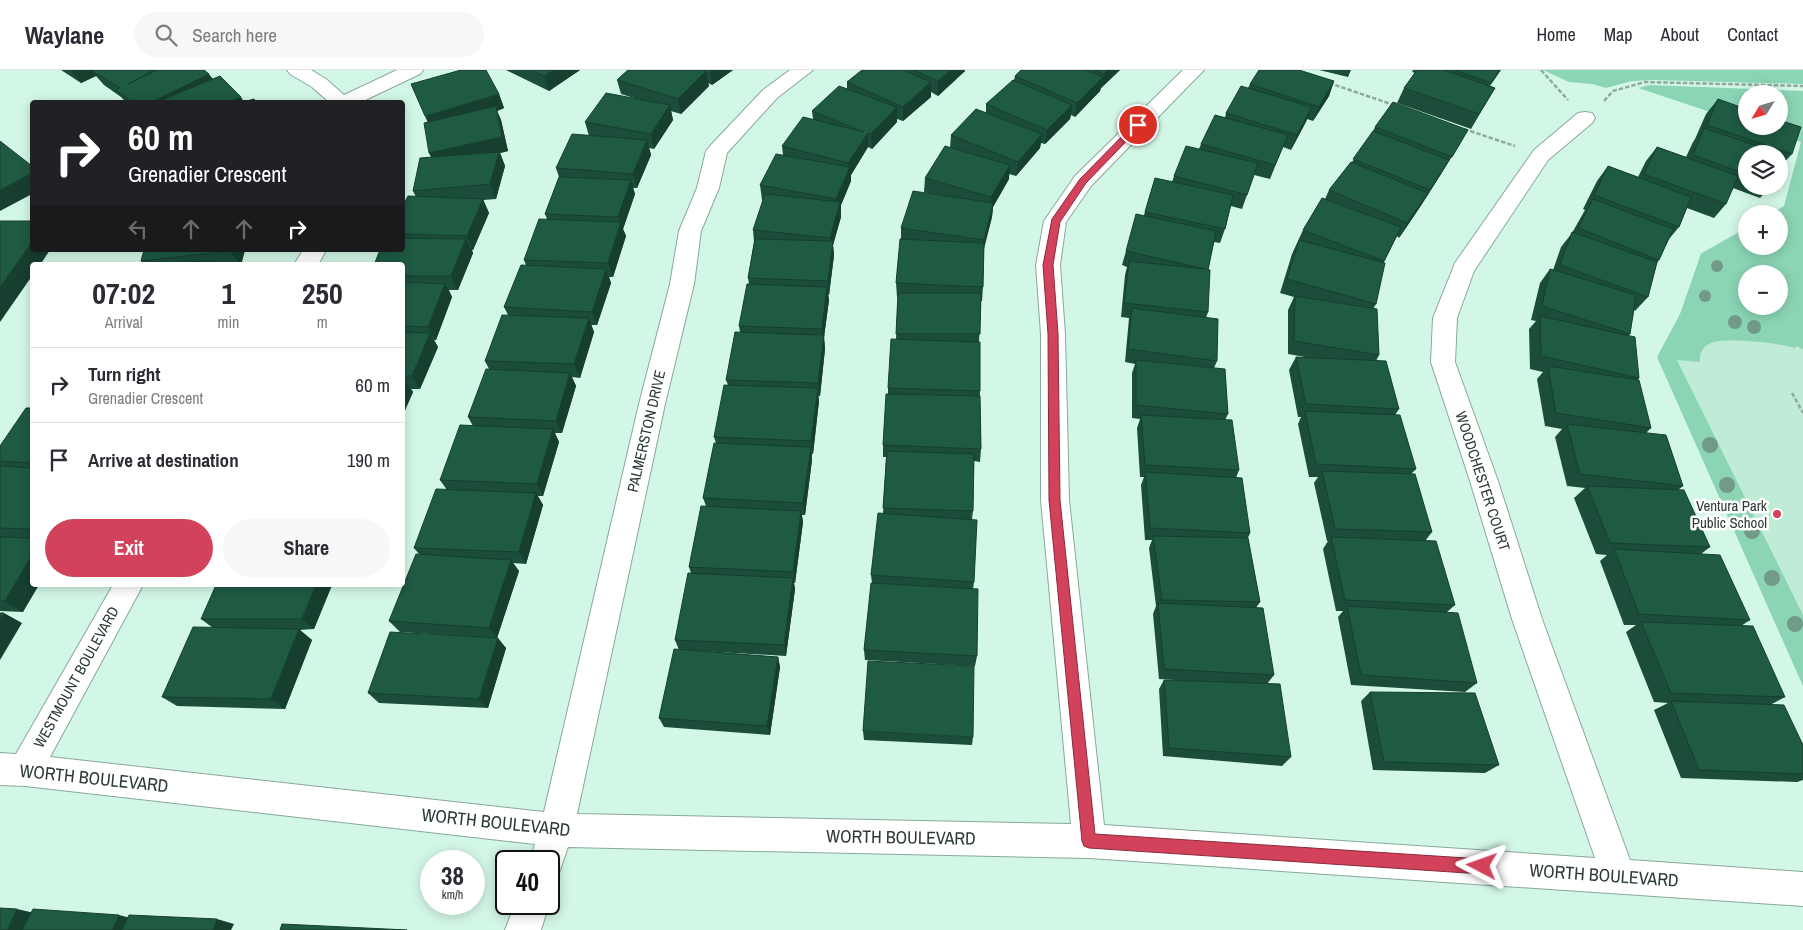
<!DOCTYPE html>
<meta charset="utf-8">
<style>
body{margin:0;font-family:"Archivo Narrow",sans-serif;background:#f7f7f7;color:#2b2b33;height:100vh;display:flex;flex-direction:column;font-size:19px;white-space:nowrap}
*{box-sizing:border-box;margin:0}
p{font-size:16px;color:#7c7c81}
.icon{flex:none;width:28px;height:28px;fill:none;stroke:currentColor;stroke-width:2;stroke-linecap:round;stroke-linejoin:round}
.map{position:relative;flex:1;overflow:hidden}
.sheet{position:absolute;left:30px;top:192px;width:375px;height:325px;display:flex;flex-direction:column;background:#fff;border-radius:5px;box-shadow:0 2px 12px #0003}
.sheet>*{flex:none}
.banner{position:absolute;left:30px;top:30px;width:375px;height:152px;border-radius:5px;box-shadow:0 2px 12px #0003;background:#202124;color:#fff;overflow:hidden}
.needle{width:32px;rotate:233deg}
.controls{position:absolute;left:1738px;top:15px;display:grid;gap:10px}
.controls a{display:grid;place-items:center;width:50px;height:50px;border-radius:50%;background:#fff;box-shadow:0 2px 12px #0003;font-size:25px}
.speed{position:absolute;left:420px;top:780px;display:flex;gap:10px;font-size:25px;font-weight:700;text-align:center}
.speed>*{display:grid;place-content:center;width:65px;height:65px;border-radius:50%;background:#fff;box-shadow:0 2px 12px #0003;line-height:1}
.speed small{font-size:12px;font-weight:400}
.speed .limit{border:2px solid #111;border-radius:8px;background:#fff;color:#111}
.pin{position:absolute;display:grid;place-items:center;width:42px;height:42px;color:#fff;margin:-21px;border:2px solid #fff;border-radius:50%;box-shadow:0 1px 5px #0007}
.me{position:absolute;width:55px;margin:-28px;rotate:274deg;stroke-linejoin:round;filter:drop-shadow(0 0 4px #0008)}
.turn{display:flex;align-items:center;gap:18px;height:105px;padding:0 15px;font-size:22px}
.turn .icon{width:65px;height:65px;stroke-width:2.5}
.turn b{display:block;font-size:35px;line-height:42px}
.lanes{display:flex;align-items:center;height:48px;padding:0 15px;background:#0003;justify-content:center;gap:25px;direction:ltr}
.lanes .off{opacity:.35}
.eta{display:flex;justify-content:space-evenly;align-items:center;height:85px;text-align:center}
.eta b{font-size:30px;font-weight:800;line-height:35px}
.action{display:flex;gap:10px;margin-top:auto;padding:10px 15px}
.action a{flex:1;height:58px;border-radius:30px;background:#d2425b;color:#fff;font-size:20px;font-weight:800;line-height:58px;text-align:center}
.action a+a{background:#f7f7f7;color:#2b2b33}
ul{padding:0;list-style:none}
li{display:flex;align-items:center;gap:15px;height:75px;padding:0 15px;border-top:1px solid #e1e1e2}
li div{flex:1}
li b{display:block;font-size:19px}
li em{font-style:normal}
header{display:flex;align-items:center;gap:30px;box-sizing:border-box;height:70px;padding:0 25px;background:#fff;border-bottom:1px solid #e1e1e2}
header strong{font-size:24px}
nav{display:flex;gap:28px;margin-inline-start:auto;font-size:18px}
.search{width:350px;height:45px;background:#f7f7f7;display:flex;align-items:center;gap:12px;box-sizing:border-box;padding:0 18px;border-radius:28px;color:#7c7c81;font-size:19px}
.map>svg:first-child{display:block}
</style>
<header>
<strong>Waylane</strong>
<div class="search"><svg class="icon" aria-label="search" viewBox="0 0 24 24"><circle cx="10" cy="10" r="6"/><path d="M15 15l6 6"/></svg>Search here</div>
<nav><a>Home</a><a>Map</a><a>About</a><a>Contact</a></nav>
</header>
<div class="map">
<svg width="1803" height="860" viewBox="0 0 1803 860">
<rect width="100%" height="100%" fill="#d3f7e6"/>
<!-- built -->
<path fill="#c0ecd7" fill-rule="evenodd" d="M1746,158V176H1779L1803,162V547L1677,290L1700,183ZM1746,204H1779V236H1746Z"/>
<!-- green -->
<path fill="#8bd5b4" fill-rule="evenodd" d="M1543,0H1803V14L1654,10L1632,11L1606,18L1592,14L1569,12Z
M1649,15L1803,21V280L1797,276L1795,278C1779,273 1730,268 1714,272C1704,274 1699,283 1700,292L1677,290L1803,545V616L1657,287L1680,244L1701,184L1746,158V176H1779V144H1771L1784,136L1801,72L1753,56H1779V24H1746V54L1638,18ZM1746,204H1779V236H1746Z"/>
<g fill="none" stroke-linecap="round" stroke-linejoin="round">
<defs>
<path id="minor" d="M287,0H311L326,9L344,25L397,0H423L420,4L361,32H329L312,17L290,4Z
M790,0H813L777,28L727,83L719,118L701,161L694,214L665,334L577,744L1071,754L1041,430V264L1036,195L1044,151L1075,106L1183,0H1204L1091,116L1066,152L1060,195L1065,264L1069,430L1104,755L1595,788L1512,549L1470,411L1431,292L1433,248L1455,193L1534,80L1578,43L1585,42L1592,43L1595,48L1592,53L1548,90L1474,201L1457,248L1455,292L1498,411L1542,549L1630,790L1803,802V836L1089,788L568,777L559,803L549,807V791H530L535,774L25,716L0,715V683L16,684L113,515H143L50,687L544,742L639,334L670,214L679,161L697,118L706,81L710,76L763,20Z
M303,180H326L318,195H294Z
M549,832V834L541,860H505L515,834Z"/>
</defs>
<!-- minor casing -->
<use href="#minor" stroke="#87a999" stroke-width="2"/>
<!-- path -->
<path stroke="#8faa9d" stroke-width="2.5" stroke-dasharray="4.5 2" stroke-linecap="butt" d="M1541,0L1568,30
M1329,13L1394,35
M1604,31L1613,21L1645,12L1803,16
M1464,59L1515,76
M1792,323L1803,343"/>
<!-- minor -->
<use href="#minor" fill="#fff" fill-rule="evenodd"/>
</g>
<!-- trees -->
<g fill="#719a88">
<circle cx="1717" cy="196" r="6"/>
<circle cx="1705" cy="226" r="6"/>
<circle cx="1735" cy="252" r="7"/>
<circle cx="1754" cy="257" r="7"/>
<circle cx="1710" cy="375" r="8"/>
<circle cx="1727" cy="415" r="8"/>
<circle cx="1752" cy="461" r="8"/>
<circle cx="1772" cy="508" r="8"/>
<circle cx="1795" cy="554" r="8"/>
</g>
<!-- wall -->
<path fill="#1b4d3a" d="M61,0H204L213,9L244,32H256H126L121,27L104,15L96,6L81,13Z
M506,0H580L549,21Z
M628,0H733L712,15L708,13L709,16L681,44L671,41L673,50L654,79L649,78L651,85L637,118H633L635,124L623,159L626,166L613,207H609L611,213L597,255H591L594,262L580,308L572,307L576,316L562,363H555L559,372L543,426H538L543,435L526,494L513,493L519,501L497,568L506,578L488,638L379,633L368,623L476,567L400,562L389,551L419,484L414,478L447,420L440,410L473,356L468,347L489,299L485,291L508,245L504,237L526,195L524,190L547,149L545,144L559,107L556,98L589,66L585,52L634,28L621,24L617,10Z
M862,0H965V1L938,26L931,22V27L903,51L897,49V52L872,79L868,77L851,105V111L841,135V147L833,175L834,185L829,225H828L829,230L824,267L825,279L820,326H818L819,331L813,384H812V390L805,445H802L803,452L795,513H794L795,519L786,586L700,581L778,587L780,597L770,665L664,657L659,648L679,580L675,570L691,503L689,497L706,436L703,428L716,373L714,367L728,315L726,310L740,262L739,256L749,214L748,208L754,172L753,160L763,130H762L760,115L783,85L782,76L813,49L812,41L847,19V12Z
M1021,0H1120L1101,18L1100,21L1075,47L1071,45L1070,49L1045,74L1041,73L1040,78L1016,106L1009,104V109L993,137L992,147L984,179L983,217L982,231H981L979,272L981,379L980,392L974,391L973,441L972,449L974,512L973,519L977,586L975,596L865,590L864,580L872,513L871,505L883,444L886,387H883V375L888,324V318L896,269L898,227H897L896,213L901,169V158L931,124L924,122L925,108L950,78L951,65L986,42V34L1014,10L1015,6Z
M1319,0H1351L1348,7Z
M1413,0H1501L1490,16L1495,18L1471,59L1397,33L1404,18L1415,3L1412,2Z
M1334,11L1329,26L1313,51L1307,49L1291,80L1283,77L1270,109L1254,105L1242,139L1231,136L1225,159L1220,173L1214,172L1208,200V242L1206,248L1217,291L1214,298L1228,344L1225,350L1239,400L1236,408L1250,463L1248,468L1260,532L1256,538L1274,605L1267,614L1291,687L1282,696L1163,686L1159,619L1164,610L1190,611L1159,609L1153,544L1156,536L1149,478L1152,470H1145L1141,415L1144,407H1140L1137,358L1140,349L1132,348V303L1135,294L1125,292L1129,248L1121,247L1125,205L1127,197L1122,195L1126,181L1144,145L1155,108L1172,112L1174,106L1199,79L1201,74L1225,48L1226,43L1248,18L1250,14Z
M499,24L504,38L497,41L501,50L508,81L500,83L505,96L496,129L483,130L489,143L473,180H472L473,183L458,220H449L452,227L436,270H434L438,277L420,319H411L413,322L402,347V138L416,127L413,121L431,87L427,52Z
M1718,29L1792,84L1779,98L1746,84V116H1771L1760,128L1733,118L1726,134L1714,148L1687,138L1679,157L1669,169L1659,190L1657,193L1648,227L1635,241L1634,240L1630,264L1629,265L1639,308L1638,310L1651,358L1646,363L1683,416L1678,420L1710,477L1701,484L1750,550L1741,556L1785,627L1770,635L1803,675V710L1797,712L1681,708L1654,640L1668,633L1654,632L1626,562L1636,555H1624L1600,491L1607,485L1596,484L1574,428L1585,418L1567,416L1555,367L1562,359L1545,356L1537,309L1543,302L1530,299L1529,259L1536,251L1531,250L1540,213L1550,199L1553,200L1561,177L1572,163L1585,140L1583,139L1597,111L1608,96L1638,107L1646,91L1657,77L1686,87L1693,72L1695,69L1706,44Z
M1375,57L1460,74L1422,134L1399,168L1397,166L1384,192L1376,234L1373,239L1379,285L1376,291L1399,339L1395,345L1416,399L1411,404L1432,462L1425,471L1455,535L1447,542L1477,613L1465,622L1351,615L1338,547L1343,541H1336L1323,479L1328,471H1327L1314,413L1318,407H1309L1298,354L1301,347H1298L1289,300L1296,287H1305L1288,284V240L1294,227L1280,223L1292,184L1303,160L1325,129L1329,120L1352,92L1372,63Z
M144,180H245L241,195H127L143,193L141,191Z
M32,338V515L23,542L0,541V376Z
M332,515L314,559L299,560L312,570L285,639L177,636L162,627L213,558L201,549Z
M1370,622L1499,695L1485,703L1373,700L1361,631Z
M863,661L973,667L972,675L864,670Z"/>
<!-- shaded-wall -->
<path fill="#163f2f" d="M71,0H108L92,1L96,6L81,13Z
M554,0H580L549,21L544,6Z
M710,0H733L712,15Z
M951,0H965V1L938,26V11Z
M1108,0H1120L1101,18L1104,4Z
M706,1L709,16L681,44L678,29Z
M209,4L219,18L191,32H152Z
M1103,7L1100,21L1075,47L1077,33Z
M1334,11L1329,26L1313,51L1319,37Z
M931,12V27L903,51V37Z
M499,24L504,38L497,41L501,50L508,81L500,83L505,96L496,129L490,114L436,97L429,83L431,60L425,46Z
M241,27L244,32H228Z
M670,35L673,50L654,79L651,64Z
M1072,35L1070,49L1045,74L1047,60Z
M897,37V52L872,79L871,64Z
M1312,37L1306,52L1291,80L1297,65Z
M868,63V77L851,105V111L841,135V147L833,175L834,185L829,225L828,211L831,182L830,168L837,143L836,129L849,100L848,93Z
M1042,64L1040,78L1016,106L1018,92Z
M647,70L651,85L637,118L633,104Z
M1449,90L1441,104L1422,134L1430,120Z
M1010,95L1009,109L993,137L992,147L982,184L984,170L990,142L991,127Z
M32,103V124L0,141V120Z
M631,110L635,124L623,159L626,166L613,207L608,193L621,154L618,147Z
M1428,123L1420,137L1399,168L1407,153Z
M483,129L489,143L473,180L467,166Z
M466,169L473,183L458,220L451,206Z
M32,172V180H50L40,195H32V206L0,252V217Z
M230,180H245L241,195L230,181Z
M214,191L217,195H212Z
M606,199L611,213L597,255L592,242Z
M445,214L452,227L436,270L428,257Z
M827,217L829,230L824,267L825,279L820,326L818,313L823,272L822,259Z
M589,248L594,262L580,308L574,294Z
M430,263L438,277L420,319L412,306Z
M570,303L576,316L562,363L556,351Z
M404,309L413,322L402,347V313Z
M818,318L819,331L813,384L811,371Z
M553,359L559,372L543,426L537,414Z
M811,377L812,390L805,445L803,433Z
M536,423L543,435L526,494L519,482Z
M801,441L803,452L795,513L793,502Z
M32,485V515H39L23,542L5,531Z
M511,490L519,501L497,568L489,558Z
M793,508L795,519L786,586L784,575Z
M316,515H332L314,559L302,549Z
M4,543L22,553L0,590V549Z
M299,559L312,570L285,639L271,629Z
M498,568L506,578L488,638L479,629Z
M778,587L780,597L770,665L767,656Z
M17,839L39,844L31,860H7Z
M119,845L138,850L133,860H112Z
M217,849L234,854L231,860H213Z"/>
<!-- building -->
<path fill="#1f5a43" stroke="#163f2f" d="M94,0H154L128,14L157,0H204L209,4L152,32H132L116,20L120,18L92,1Z
M461,0H486L499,24L425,46L411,14Z
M531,0H554L544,6Z
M628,0H702L706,1L678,29L617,10Z
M862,0H903L931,12L903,37L847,12Z
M913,0H951L938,11Z
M1021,0H1085L1103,7L1077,33L1015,6Z
M1094,0H1108L1104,4Z
M1259,0H1299L1334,11L1319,37L1250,14Z
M1417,0H1444L1495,18L1479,44L1404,18Z
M1455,0H1500L1491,13Z
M220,6L241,27L228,32H157Z
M1013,10L1072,35L1047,60L986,34Z
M839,16L897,37L871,64L868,63L848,93L782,76L803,47L864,62L812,41Z
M1241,16L1312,37L1297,65L1226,43Z
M606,23L670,35L651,64L585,52Z
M254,29L256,32H243Z
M1718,29L1746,39V56H1779V50L1801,57L1792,84L1707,55Z
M1393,32L1468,60L1452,87L1375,57Z
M496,36L502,67L429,83L424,53Z
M976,39L1042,64L1018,92L951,65Z
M1215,45L1288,65L1275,95L1201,74Z
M1704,58L1783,85L1779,98V84H1746V104L1693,85Z
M1373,61L1449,90L1430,120L1353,89Z
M572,64L647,70L633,104L556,98Z
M0,71L32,96V103L0,120Z
M945,76L1010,95L991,127L925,108Z
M1186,76L1258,93L1247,125L1174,106Z
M1657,77L1738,106L1726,134L1644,104Z
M499,82L490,114L413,121L420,88Z
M776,84L850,97L836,129L760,115Z
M1351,92L1428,123L1407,153L1329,120Z
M1608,96L1691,127L1679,157L1594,125Z
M559,107L631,110L618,147L545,144Z
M1155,108L1233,125L1225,159L1145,142Z
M913,121L993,133L984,170L901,158Z
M765,124L840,132L830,168L753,160Z
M408,126L483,129L467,166L402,164V138Z
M1322,128L1401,157L1384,191L1303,160Z
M1593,129L1673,159L1659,190L1578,158Z
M1136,144L1216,161L1208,200H1210L1208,242L1124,233L1129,191L1205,199L1126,181Z
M539,149L621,152L608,193L524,190Z
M0,151H32V172L0,217Z
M1572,162L1657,192L1648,227L1560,195Z
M402,168L466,169L451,206H402V195H374L380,180H402Z
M755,169L833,171L828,211L748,208Z
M900,169L984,173L983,217L896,213Z
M1299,170L1385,193L1376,234L1287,209Z
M144,180H230V181L141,191Z
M214,191L212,195H127L128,194Z
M521,195L606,199L592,242L504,237Z
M1550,199L1636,225L1630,264L1542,236Z
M402,212L445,214L428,257L402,256Z
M747,214L827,217L822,259L739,256Z
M898,223H981L980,264H896Z
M1295,226L1377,239L1379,285L1294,271Z
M1132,238L1218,249L1217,291L1128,279Z
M502,245L589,248L574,294L485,291Z
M1540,246L1635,267L1639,308L1541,286Z
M402,262L430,263L412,306H402Z
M735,262L824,265L818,313L726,310Z
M891,269L980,272V321L888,318Z
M1296,287L1386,291L1399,339L1306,334Z
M1136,290L1225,299L1228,344L1136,335Z
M1548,296L1639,310L1651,358L1556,343Z
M486,299L570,303L556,351L468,347Z
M724,315L818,318L811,371L714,367Z
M886,324L980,326L981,379L883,375Z
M26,338H32V393L0,391V376Z
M1305,341L1400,345L1416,399L1316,394Z
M1141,345L1232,350L1239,400L1145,395Z
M1567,354L1666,365L1683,416L1580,404Z
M460,355L553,359L537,414L440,410Z
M714,373L811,377L803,433L703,428Z
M887,381L974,384L973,441L883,438Z
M0,396L32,398V459L0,458Z
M1322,401L1415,404L1432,462L1335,459Z
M1145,402L1242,408L1250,463L1150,458Z
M1587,416L1684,420L1710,477L1610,473Z
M436,419L536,423L519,482L414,478Z
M701,436L801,441L793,502L689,497Z
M878,443L977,450L974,512L871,505Z
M1153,466L1248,468L1260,532L1162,530Z
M0,467L32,468V485L5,531H0Z
M1331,467L1436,471L1455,535L1345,530Z
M1614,479L1720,485L1750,550L1639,544Z
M416,484L511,490L489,558L389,551Z
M688,503L793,508L784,575L675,570Z
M871,513L978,519L977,586L864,580Z
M216,515H316L302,549H201Z
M1158,533L1263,538L1274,605L1164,599Z
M1347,536L1458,543L1477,613L1361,605Z
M0,543H4L0,549Z
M1641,552L1753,556L1785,627L1671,623Z
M193,557L299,559L271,629L162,627Z
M390,562L498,568L479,629L368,623Z
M674,579L778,587L767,656L659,648Z
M868,591L974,596L973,667L863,661Z
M1164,610L1280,614L1291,687L1169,678Z
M1370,622L1475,623L1499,695L1384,692Z
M1671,631L1784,635L1803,675V704L1699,700Z
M0,838L17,839L7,860H0Z
M33,839L119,845L112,860H22Z
M129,845L217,849L213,860H122Z
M282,854L407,860H280Z"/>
<!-- route -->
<path fill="#d2425b" stroke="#882b3b" d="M1135,53H1138L1142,55L1086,113L1060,152L1053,195L1058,264L1060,430L1095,764L1482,789L1487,791L1489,796L1487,802L1482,804L1089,778L1084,776L1082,771L1049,430L1048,264L1043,195L1052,149L1080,109Z"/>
<!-- markers -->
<circle fill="#d2425b" stroke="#fff" stroke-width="2" cx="1777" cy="444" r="5"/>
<g text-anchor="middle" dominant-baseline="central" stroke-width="5" stroke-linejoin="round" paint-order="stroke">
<!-- street labels -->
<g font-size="15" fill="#2d3b35" stroke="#fff">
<text transform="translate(646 361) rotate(-77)">PALMERSTON DRIVE</text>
<text transform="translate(1483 411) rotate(72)">WOODCHESTER COURT</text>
<text transform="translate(76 607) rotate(-61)">WESTMOUNT BOULEVARD</text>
</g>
<!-- poi labels -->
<g font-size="15" fill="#2d3b35" stroke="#fff" text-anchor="end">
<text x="1767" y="435">Ventura Park<tspan x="1767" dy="17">Public School</tspan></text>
</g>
<!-- near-street labels -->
<g font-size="18" fill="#2d3b35" stroke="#fff">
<text transform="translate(94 708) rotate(6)">WORTH BOULEVARD</text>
<text transform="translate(496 752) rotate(6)">WORTH BOULEVARD</text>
<text transform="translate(901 767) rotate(1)">WORTH BOULEVARD</text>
<text transform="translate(1604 805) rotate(4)">WORTH BOULEVARD</text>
</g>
</g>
</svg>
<div class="controls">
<a><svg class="needle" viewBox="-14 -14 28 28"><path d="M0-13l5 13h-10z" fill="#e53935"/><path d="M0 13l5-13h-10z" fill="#7c7c81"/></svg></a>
<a><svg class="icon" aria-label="layers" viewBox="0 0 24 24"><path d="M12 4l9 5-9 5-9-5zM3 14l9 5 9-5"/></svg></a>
<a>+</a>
<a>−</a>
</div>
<div class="speed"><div>38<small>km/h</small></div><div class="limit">40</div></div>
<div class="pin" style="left:1138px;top:55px;background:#d93025"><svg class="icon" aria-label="arrive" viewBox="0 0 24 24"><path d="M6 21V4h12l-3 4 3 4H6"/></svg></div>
<svg class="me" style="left:1482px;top:796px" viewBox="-20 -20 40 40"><path d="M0-17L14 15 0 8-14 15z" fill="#d2425b" stroke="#fff" stroke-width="4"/></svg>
<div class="banner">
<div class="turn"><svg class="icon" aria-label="right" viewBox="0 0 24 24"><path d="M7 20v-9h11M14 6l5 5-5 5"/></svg><div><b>60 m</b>Grenadier Crescent</div></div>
<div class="lanes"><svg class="icon off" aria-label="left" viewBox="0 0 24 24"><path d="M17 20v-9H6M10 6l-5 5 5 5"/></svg><svg class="icon off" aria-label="ahead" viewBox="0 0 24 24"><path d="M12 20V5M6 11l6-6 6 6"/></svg><svg class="icon off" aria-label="ahead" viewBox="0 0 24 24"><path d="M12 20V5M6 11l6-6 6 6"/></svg><svg class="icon" aria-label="right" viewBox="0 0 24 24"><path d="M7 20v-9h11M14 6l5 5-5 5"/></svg></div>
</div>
<section class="sheet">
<div class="eta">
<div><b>07:02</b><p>Arrival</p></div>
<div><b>1</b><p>min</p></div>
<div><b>250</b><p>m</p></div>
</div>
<ul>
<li><svg class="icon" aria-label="right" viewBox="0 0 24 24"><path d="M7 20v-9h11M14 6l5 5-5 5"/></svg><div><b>Turn right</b><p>Grenadier Crescent</p></div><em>60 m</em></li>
<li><svg class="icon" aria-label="arrive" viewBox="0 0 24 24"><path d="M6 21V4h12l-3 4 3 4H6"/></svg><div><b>Arrive at destination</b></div><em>190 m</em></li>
</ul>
<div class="action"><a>Exit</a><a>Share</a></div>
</section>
</div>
